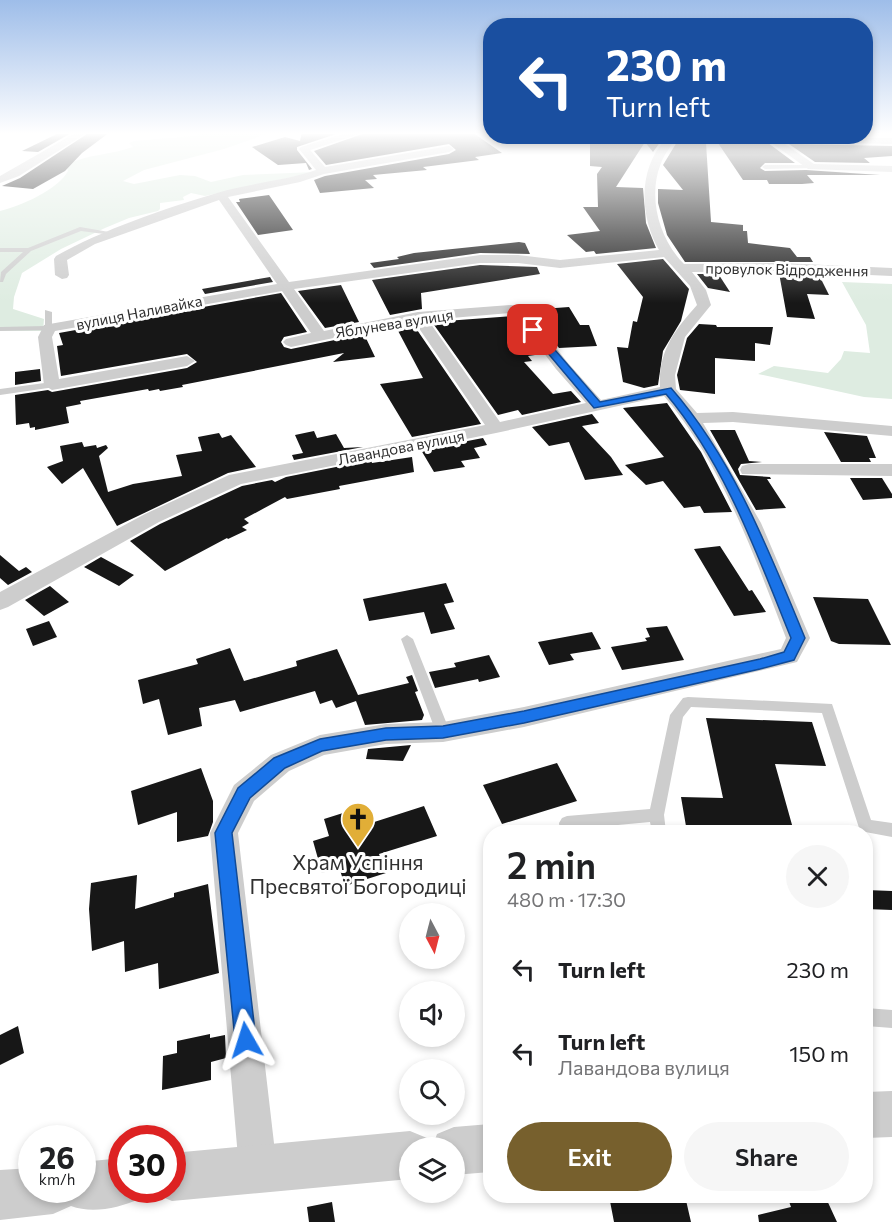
<!DOCTYPE html>
<meta charset="utf-8">
<style>
body{margin:0;font-family:Commissioner,sans-serif;background:#f6f6f6;color:#202124;height:100vh;display:flex;flex-direction:column;font-size:22px;white-space:nowrap}
*{box-sizing:border-box;margin:0}
p{font-size:20px;color:#757577}
.icon{flex:none;width:33px;height:33px;fill:none;stroke:currentColor;stroke-width:2;stroke-linecap:round;stroke-linejoin:round}
.map{position:relative;flex:1;overflow:hidden}
.drawer{position:absolute;left:483px;top:825px;width:390px;height:378px;display:flex;flex-direction:column;background:#fff;border-radius:24px;box-shadow:0 3px 9px #0003}
.drawer>*{flex:none}
.guide{position:absolute;left:483px;top:18px;width:390px;height:126px;border-radius:24px;box-shadow:0 3px 9px #0003;background:#1a4fa0;color:#fff;overflow:hidden}
.needle{width:39px;rotate:173deg}
.tools{position:absolute;left:399px;top:903px;display:grid;gap:12px}
.tools a{display:grid;place-items:center;width:66px;height:66px;border-radius:50%;background:#fff;box-shadow:0 3px 9px #0003;font-size:30px}
.speed{position:absolute;left:18px;top:1125px;display:flex;gap:12px;font-size:30px;font-weight:700;text-align:center}
.speed>*{display:grid;place-content:center;width:78px;height:78px;border-radius:50%;background:#fff;box-shadow:0 3px 9px #0003;line-height:1}
.speed small{font-size:15px;font-weight:400}
.speed .limit{border:9px solid #d22;background:#fff;color:#111}
.pin{position:absolute;display:grid;place-items:center;width:51px;height:51px;color:#fff;margin:-26px;border-radius:12px;box-shadow:0 3px 9px #0006}
.me{position:absolute;width:66px;margin:-33px;rotate:354deg;stroke-linejoin:round;filter:drop-shadow(0 0 4px #0008)}
.turn{display:flex;align-items:center;gap:21px;height:126px;padding:0 24px;font-size:27px}
.turn .icon{width:78px;height:78px;stroke-width:2.5}
.turn b{display:block;font-size:42px;line-height:51px}
.round{display:grid;place-items:center;flex:none;width:63px;height:63px;border-radius:32px;background:#f6f6f6}
.headline{display:flex;align-items:center;justify-content:space-between;height:102px;padding:0 24px}
h1{font-size:36px;font-weight:600;line-height:45px}
.primary-button{display:flex;gap:12px;margin-top:auto;padding:12px 24px}
.primary-button a{flex:1;height:69px;border-radius:36px;background:#77602d;color:#fff;font-size:24px;font-weight:600;line-height:69px;text-align:center}
.primary-button a+a{background:#f6f6f6;color:#202124}
ul{padding:0;list-style:none}
li{display:flex;align-items:center;gap:18px;height:84px;padding:0 24px}
li div{flex:1}
li b{display:block;font-size:22px}
li em{font-style:normal}
.map>svg:first-child{display:block}
</style>
<div class="map">
<svg width="892" height="1222" viewBox="0 0 892 1222">
<rect width="100%" height="100%" fill="#fff"/>
<!-- green -->
<path fill="#deece1" d="M208,132H272L224,149L144,170L123,181L134,184L180,175L195,176L211,182L243,175L315,172L205,196L191,193L183,197L184,200L160,203V209L158,211L129,218L105,228L61,249L22,273L14,297L13,309L44,319L43,331H0V211C19,207 59,189 68,171L66,165C87,154 111,155 133,147L129,143L134,141L193,136Z
M842,282L892,284V399L864,397L758,374L774,366L828,373L841,359L844,351L870,353L866,325Z"/>
<!-- building -->
<path fill="#171717" d="M61,132H73L38,152L22,151Z
M90,132H110L82,153L65,171L33,189L2,186L20,178Z
M302,132H342L297,147V150L312,169L309,170L306,163L278,165L252,147L285,137L300,141Z
M368,132H472L502,153L475,157L479,160L423,167L427,170L373,175L377,179L365,180L374,188L320,193L314,180L325,176L449,154L456,150L449,144L326,165L314,151Z
M611,137L637,141H661L653,152L645,142L616,187L643,188L646,223L656,248L596,254L594,251L586,252L567,235L600,231L583,207H598L597,174L602,167L590,166V142L609,143Z
M677,142L706,143L711,222L743,225V231H747L748,243L790,248L797,257H810L813,262H685L667,235L658,203V189L683,190L663,165Z
M718,143H768L795,163H765L760,168L765,171L806,170L880,175H807L814,183L802,184H769L767,180H743Z
M789,144L892,146V156L864,158L870,163L815,162Z
M269,195L293,230L258,235L236,202H240L239,199Z
M519,242L525,243L530,254L480,253L374,268L370,263L399,259L397,257L414,253Z
M663,259L689,289L681,321L663,351L658,385L644,388L623,382L617,347L628,348L633,321L637,322L643,297L617,264Z
M480,265L537,267L540,274L421,293L422,309L390,315L372,280Z
M779,273L819,275L829,295L807,294L815,319L787,317Z
M697,274H731L719,275L730,292L708,288Z
M270,277L273,282L205,294L202,289Z
M341,285L359,322L325,328L298,291Z
M281,293L307,332L284,337L281,342L284,347L291,349L364,334L375,357L333,362L344,353L182,385L183,387L160,391L159,389L149,391L148,389L80,401L81,404L66,407L69,423L35,430V427L30,428L29,423L16,425L15,395L48,390L52,392L187,368L197,362L187,354L61,376L57,346L63,345L59,333Z
M569,307L580,325H589L597,346L559,348L529,310Z
M513,316L539,351L533,352L535,355L528,356L532,361L524,362L553,394L571,391L581,402L522,415L518,410L498,415L432,322Z
M413,324L478,419L481,424L412,437L380,384L423,378L396,327Z
M699,324L716,325L717,327H773L770,345L755,343V361L715,358V394L680,390L677,375L687,338Z
M40,369L41,381L15,385V372Z
M667,403L701,452L732,512L704,513L700,506L684,508L663,481L646,485L625,465L664,457L623,408Z
M592,414L599,423L582,426L611,457L623,475L585,480L569,442L549,446L532,427Z
M710,430H735L749,461L762,462L741,464L738,469L740,475L770,477L771,479H767L786,508L756,510Z
M314,431L317,438L336,434L344,448L363,447L294,460L292,455L303,453L295,435Z
M824,432L867,436L876,458H869L871,462H841Z
M219,433L222,438L231,435L256,467L228,473L117,526L83,468L62,484L47,467L63,461L60,446L82,442L84,447L96,445L97,448L106,445L108,448L99,456L108,492L133,484L182,476L176,455L202,451L198,437Z
M483,438L487,445L474,448L480,458L461,461L465,467L434,472L421,450Z
M412,457L414,472L339,486L340,489L287,499L285,497L244,519L249,523L242,527L247,530L228,539L227,538L165,571L130,541L160,524L242,486L272,480L275,482L286,477L371,460L372,463Z
M850,478H882L892,494V498L863,500Z
M720,546L749,591L752,590L766,612L734,616L694,549Z
M0,555L19,571L26,567L32,572L8,585L0,578Z
M101,557L134,575L119,586L84,567Z
M446,583L454,602L444,604L455,629L431,634L424,612L369,621L363,599Z
M50,586L69,602L44,616L25,600Z
M813,597L868,599L891,645L839,644L831,641Z
M49,621L57,637L33,646L26,629Z
M667,626L684,660L622,670L611,647L647,641L645,638L650,637L646,628Z
M592,632L601,649L570,654L574,660L549,665L538,642Z
M230,648L244,681L297,666L296,661L337,649L358,695L409,683L406,677L412,675L418,691L415,692L424,715L422,720L365,725L356,701L336,708L332,700L320,704L315,691L240,712L235,700L199,708L202,726L168,735L159,699L143,704L138,680L198,664L196,659Z
M489,655L500,677L479,682L478,679L435,688L429,672L456,667L454,663Z
M706,718L812,722L826,766L775,764L794,832H687L681,797L723,798Z
M411,745L403,761L366,759L368,749Z
M557,763L577,801L502,824L483,785Z
M201,768L213,801V822L208,836L177,842V812L138,825L131,791Z
M424,806L437,836L379,854L386,873L345,886L339,867L322,873L313,841L329,836L324,819L362,807L368,824Z
M137,875L135,909L174,897V893L208,884L219,973L159,989L158,963L125,972L124,941L92,951L89,909L91,883Z
M866,890L892,891V910L866,909Z
M18,1026L24,1053L0,1065V1035Z
M210,1034V1038L225,1035L226,1058L211,1062V1080L162,1090L163,1056L177,1053V1041Z
M609,1196H685L691,1222H614Z
M787,1196H825L837,1222H759L758,1215L791,1207Z
M332,1202L335,1222H309L307,1207Z"/>
<g fill="none" stroke-linecap="round" stroke-linejoin="round">
<!-- service -->
<path fill="#cdcdcd" fill-rule="evenodd" d="M812,165L814,168L765,169L762,167L765,165Z
M80,227L115,233L112,235L81,231L31,251L6,274L3,282H0L1,272L23,252H0V248H28Z
M45,310L52,312V330L0,331V327L45,326Z
M52,382L55,383V387L0,395V389Z
M407,635L413,639L450,732L448,736L443,737L438,736L436,732L401,639Z
M688,697L832,704L871,820L892,823V837L860,831L822,713L691,707L683,717L664,815L666,832H652L650,822L575,829L574,832H560L559,823L562,818L567,816L650,809L670,715L683,698Z
M866,1008L892,1010V1028L866,1026Z"/>
<!-- minor -->
<path fill="#cdcdcd" fill-rule="evenodd" d="M77,132H88L19,176L0,183V176Z
M350,132H366L310,150L325,167L449,146L454,149L449,152L324,174L300,182L228,197L289,282L480,255H518L560,260L659,250C640,217 637,169 666,139H637L633,136L892,138V144L782,142L814,164L892,166V172L808,169L769,141L676,140C643,174 652,232 684,264L780,263L892,268V276L780,271L692,272L706,290L711,305L685,337L675,375L676,389L697,413L733,412L892,426V436L733,422L703,423L761,523L810,638L797,662L524,727L443,742L386,744L324,755L289,771L254,801L238,833L277,1169L271,1182L258,1188L245,1182L239,1169L210,833L234,785L271,755L320,735L386,724L443,722L524,707L781,649L786,638C754,555 722,464 664,396L496,433L241,484L159,522L8,607L0,610V592L145,514L229,475L485,425L414,321L291,347L286,345L283,342L286,339L311,333L282,291L55,331L52,337L59,379L187,356L195,361L187,366L52,390L44,385L38,337L44,325L277,284L219,200L95,244L67,260L69,275L67,278L62,279L55,275L54,259L56,256C102,230 166,208 217,193C250,183 284,181 316,170L299,149L301,147ZM664,257L690,286L697,305C675,330 658,351 660,387L601,400L568,363L524,308L511,305L418,312L324,331L294,289L480,263H518L560,268ZM511,313L514,314L556,369L586,403L500,422L428,320Z
M749,464H892V476L742,474L740,470L742,466Z"/>
<!-- tertiary -->
<path fill="#cdcdcd" fill-rule="evenodd" d="M892,1091V1137L866,1138V1092Z
M490,1124V1172L454,1175V1148H432L437,1134L454,1127Z
M410,1131L427,1138L431,1148H410V1179L172,1201L155,1194L153,1190H172V1153Z
M122,1158V1190H143L139,1199C119,1208 92,1214 71,1206L53,1214L0,1220V1170L32,1168V1190H82V1162Z"/>
</g>
<!-- sky -->
<linearGradient id="sky" x2="0" y2="1"><stop stop-color="#9ebde9"/><stop offset="0.44" stop-color="#fff"/><stop offset="1" stop-color="#fff" stop-opacity="0"/></linearGradient>
<rect width="892" height="303" fill="url(#sky)"/>
<!-- route -->
<path fill="#1a73e8" stroke="#114b97" stroke-width="1.5" d="M530,328H536L600,402L671,388C734,460 769,551 805,638L794,660L760,669L524,723L443,738L386,740L322,751L285,768L250,798L232,833L256,1040L253,1047L246,1050L238,1047L235,1040L215,833L238,788L274,758L320,739L386,728L443,726L524,711L760,659L784,652L791,638C757,554 725,464 666,394L594,408L530,332Z"/>
<!-- icons -->
<defs>
<symbol id="church-pin" viewBox="-11 -11 22 30"><path d="M0 17L-7.5 6A9.5 9.5 0 1 1 7.5 6Z" fill="#e1ae37" stroke="#fff"/><path d="M-1.2-6h2.4v3.5h3.3v2.4h-3.3V6h-2.4V-.1h-3.3v-2.4h3.3Z" fill="#111"/></symbol>
</defs>
<g fill-rule="evenodd">
<use href="#church-pin" x="339" y="800" width="38" height="52"/>
</g>
<g text-anchor="middle" dominant-baseline="central" stroke-width="6" stroke-linejoin="round" paint-order="stroke">
<!-- far-street labels -->
<g font-size="15" fill="#303030" stroke="#fff">
<text transform="translate(787 269) rotate(1)">провулок Відродження</text>
<text transform="translate(139 312) rotate(-11)">вулиця Наливайка</text>
<text transform="translate(394 323) rotate(-9)">Яблунева вулиця</text>
<text transform="translate(401 447) rotate(-11)">Лавандова вулиця</text>
</g>
<!-- near-poi labels -->
<g font-size="21" fill="#303030" stroke="#fff">
<text x="358" y="861">Храм Успіння<tspan x="358" dy="24">Пресвятої Богородиці</tspan></text>
</g>
</g>
</svg>
<div class="tools">
<a><svg class="needle" viewBox="-14 -14 28 28"><path d="M0-13l5 13h-10z" fill="#e53935"/><path d="M0 13l5-13h-10z" fill="#757577"/></svg></a>
<a><svg class="icon" aria-label="sound" viewBox="0 0 24 24"><path d="M4 9h4l5-4v14l-5-4H4zM17 9q2 3 0 6"/></svg></a>
<a><svg class="icon" aria-label="search" viewBox="0 0 24 24"><circle cx="10" cy="10" r="6"/><path d="M15 15l6 6"/></svg></a>
<a><svg class="icon" aria-label="layers" viewBox="0 0 24 24"><path d="M12 4l9 5-9 5-9-5zM3 14l9 5 9-5"/></svg></a>
</div>
<div class="speed"><div>26<small>km/h</small></div><div class="limit">30</div></div>
<div class="pin" style="left:533px;top:330px;background:#d93025"><svg class="icon" aria-label="arrive" viewBox="0 0 24 24"><path d="M6 21V4h12l-3 4 3 4H6"/></svg></div>
<svg class="me" style="left:246px;top:1040px" viewBox="-20 -20 40 40"><path d="M0-17L14 15 0 8-14 15z" fill="#1a73e8" stroke="#fff" stroke-width="4"/></svg>
<div class="guide">
<div class="turn"><svg class="icon" aria-label="left" viewBox="0 0 24 24"><path d="M17 20v-9H6M10 6l-5 5 5 5"/></svg><div><b>230 m</b>Turn left</div></div>
</div>
<section class="drawer">
<div class="headline"><div><h1>2 min</h1><p>480 m · 17:30</p></div><a class="round"><svg class="icon" aria-label="close" viewBox="0 0 24 24"><path d="M6 6l12 12M18 6L6 18"/></svg></a></div>
<ul>
<li><svg class="icon" aria-label="left" viewBox="0 0 24 24"><path d="M17 20v-9H6M10 6l-5 5 5 5"/></svg><div><b>Turn left</b></div><em>230 m</em></li>
<li><svg class="icon" aria-label="left" viewBox="0 0 24 24"><path d="M17 20v-9H6M10 6l-5 5 5 5"/></svg><div><b>Turn left</b><p>Лавандова вулиця</p></div><em>150 m</em></li>
</ul>
<div class="primary-button"><a>Exit</a><a>Share</a></div>
</section>
</div>
